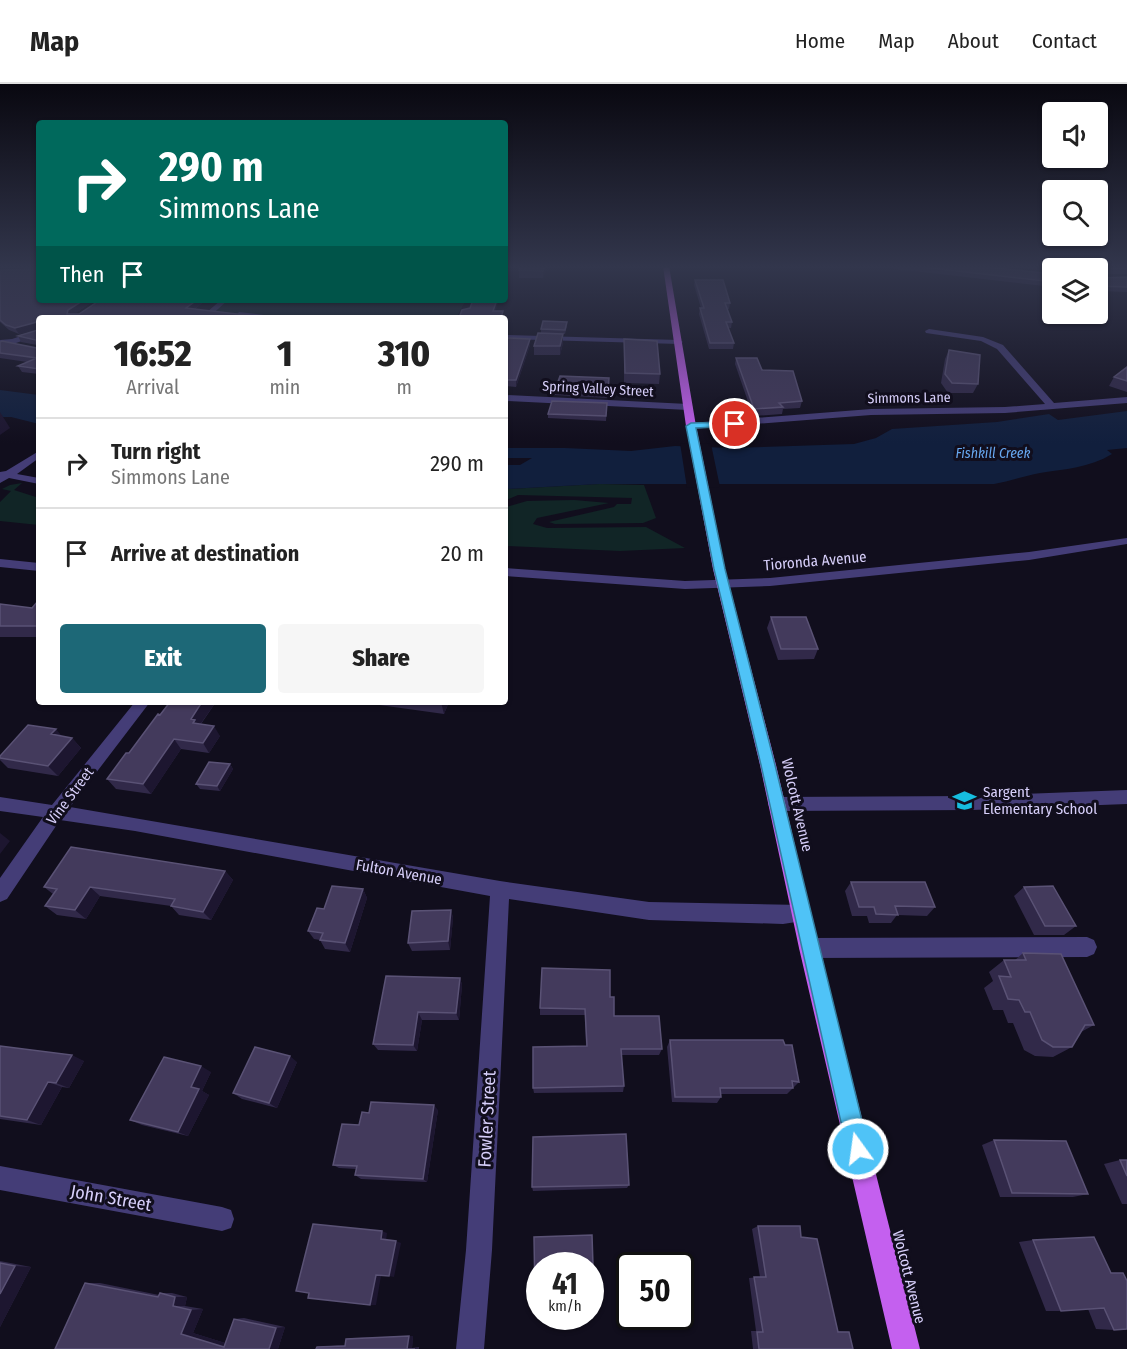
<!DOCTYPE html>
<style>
body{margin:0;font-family:"Fira Sans Condensed",sans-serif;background:#f6f6f6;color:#222;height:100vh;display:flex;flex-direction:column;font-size:22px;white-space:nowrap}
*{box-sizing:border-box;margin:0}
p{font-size:20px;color:#767676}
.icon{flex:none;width:33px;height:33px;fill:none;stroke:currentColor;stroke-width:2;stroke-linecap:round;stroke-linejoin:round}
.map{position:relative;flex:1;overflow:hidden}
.sheet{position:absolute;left:36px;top:231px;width:472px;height:390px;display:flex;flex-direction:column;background:#fff;border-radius:6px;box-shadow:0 2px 4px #0004}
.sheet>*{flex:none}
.guide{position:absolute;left:36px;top:36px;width:472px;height:183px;border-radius:6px;box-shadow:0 2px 4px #0004;background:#00695c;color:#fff;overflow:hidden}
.controls{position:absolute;left:1042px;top:18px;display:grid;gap:12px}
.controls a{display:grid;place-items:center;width:66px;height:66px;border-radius:6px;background:#fff;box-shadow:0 2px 4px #0004;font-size:30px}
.speed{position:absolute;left:526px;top:1168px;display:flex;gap:12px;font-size:30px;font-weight:700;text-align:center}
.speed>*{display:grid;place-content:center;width:78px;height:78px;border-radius:50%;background:#fff;box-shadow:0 2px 4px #0004;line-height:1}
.speed small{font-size:15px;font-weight:400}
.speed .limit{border:3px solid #111;border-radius:9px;background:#fff;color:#111}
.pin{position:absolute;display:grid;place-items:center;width:51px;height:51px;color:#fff;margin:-26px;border:3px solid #fff;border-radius:50%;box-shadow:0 2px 6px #0007}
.me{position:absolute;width:66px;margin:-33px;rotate:346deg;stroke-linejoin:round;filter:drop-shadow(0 0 4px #0008)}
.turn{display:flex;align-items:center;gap:21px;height:126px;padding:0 24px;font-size:27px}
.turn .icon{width:78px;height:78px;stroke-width:2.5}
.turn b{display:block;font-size:42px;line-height:51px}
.then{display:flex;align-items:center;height:57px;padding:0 24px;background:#0003;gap:12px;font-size:22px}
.eta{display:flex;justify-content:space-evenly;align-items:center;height:102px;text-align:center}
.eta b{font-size:36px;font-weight:800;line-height:42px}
.action{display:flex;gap:12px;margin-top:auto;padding:12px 24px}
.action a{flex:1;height:69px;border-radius:6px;background:#1d6877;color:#fff;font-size:24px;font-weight:800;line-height:69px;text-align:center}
.action a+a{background:#f6f6f6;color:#222}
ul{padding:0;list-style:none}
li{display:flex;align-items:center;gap:18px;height:90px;padding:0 24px;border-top:2px solid #e0e0e0}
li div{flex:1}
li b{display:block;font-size:22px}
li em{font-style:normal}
header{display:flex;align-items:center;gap:36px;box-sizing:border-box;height:84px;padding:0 30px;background:#fff;border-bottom:2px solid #e0e0e0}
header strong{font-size:28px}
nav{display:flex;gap:33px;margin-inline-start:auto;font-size:21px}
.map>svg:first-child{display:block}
</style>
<header>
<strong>Map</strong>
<nav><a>Home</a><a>Map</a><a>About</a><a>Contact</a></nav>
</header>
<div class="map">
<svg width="1127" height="1265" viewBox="0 0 1127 1265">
<rect width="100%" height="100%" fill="#110e1d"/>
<!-- green -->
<path fill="#112526" d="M225,216H466L456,234H277L212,228Z
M22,399L14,406L39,414V441L0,437V418L11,407L2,405L10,401Z
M599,400L644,401L656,434L643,439L555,440L549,438L614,423L617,420H631L632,414L518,411L506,416V405Z
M574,416L609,419L537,434L533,440L547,444L646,443L685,464L620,467L506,462V423L527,417Z"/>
<!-- water -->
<path fill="#111f3d" d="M0,306L39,311V340L11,333H0Z
M1127,327V364L1107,366L1112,370C1089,384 1065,385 1040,389C1024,392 1009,397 994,400H599L506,405V381H520L532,374H506V364H565L631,367L675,362L731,364L854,360L876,354L892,345L997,338L1049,330L1058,336Z"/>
<!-- pier -->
<path fill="#110e1d" d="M680,359L711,360L720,403L687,404Z"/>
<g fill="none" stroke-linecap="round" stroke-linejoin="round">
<!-- minor -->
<path fill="#443d77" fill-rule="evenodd" d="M221,216H228L208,234H200Z
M239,228L272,232L276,234L236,232Z
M929,245L983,253L1003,261L1054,319L1127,313V319L1005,329L871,331L691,345L686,342L691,339L871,325L1005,323L1045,320L997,265L981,257L926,249L925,247Z
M39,246V251L16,259L0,260V256L12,255Z
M506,251L679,256L683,258L679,260L506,255Z
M506,311L688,320L693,323L688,326L506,317Z
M39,367V374L17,390L39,394V400L9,394L0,399V388L6,387Z
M1127,454V460L1029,476L770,502L685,505L506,492V484L685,497L770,494L1029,468Z
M0,475L39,479V487L0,483Z
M135,618H150L70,723L500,797L649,818L802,821L809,824L811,830L809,836L783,840L649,836L509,815L492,1166L484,1265H456L466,1166L490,812L135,747L60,736L7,815L0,818V794L43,733L0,727V713L52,721Z
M1127,706V720L972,726L776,727L770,725L768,720L770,715L776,713L972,712Z
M1087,853L1094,856L1097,863L1094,870L1087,873L809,874L802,871L799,864L802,857L809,854Z
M0,1082L222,1123L231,1126L234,1135L231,1144L222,1147L0,1106Z"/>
<!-- major -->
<path fill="#c460ef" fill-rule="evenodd" d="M663,182H669L696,342L725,485L776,681L819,864L920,1265H892L799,864L760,681L713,485L686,342Z"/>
</g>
<!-- wall -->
<path fill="#312949" d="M0,182H31L0,184Z
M37,182H39V216H95L74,230H79L100,216H206L195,225L270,234H39V290L22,288L18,282L27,278L0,274V258L2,257L37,264V261L21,258L18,252L38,246V245L19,250L9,246L0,238V186L36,185Z
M520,182H548L543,194H519V186Z
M870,182H977L1053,190V203Z
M997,182H1127V190H1099L1100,194L1127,193V208L1098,207V184H1053V187Z
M695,196L730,219L729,225H727L732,238L731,244H728L734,259L733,265H709L699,230L700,224H701L694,201Z
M567,242L565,250H563V259L560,271H534V262L541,249V245Z
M506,254L530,255V261L516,303L506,302Z
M624,255L660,290L659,300L624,299Z
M949,266L978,300L973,309H948L941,299L945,275Z
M736,274L762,286L802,317L800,324L783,325L782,330L753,332L735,280Z
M1127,283V308L1109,302L1114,293Z
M609,294L608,314L555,311V306Z
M607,319L606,337L548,334V330Z
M39,517V553H0V520L32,524Z
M771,533L818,565L814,575L778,576L767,544Z
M170,618H216L201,640L220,652L209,669L181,665L151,710L116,705L107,695L129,669Z
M371,618H449L444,630L372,620Z
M72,654L81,664L58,692L8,684L0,676V672Z
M230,680L233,685L220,707L200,705L196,700Z
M225,787L233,796L211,836L179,831L171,822L100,812L86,835L57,831L45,822L53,810L44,803Z
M851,798L935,823L927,832L897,831L891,839H869L867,832H852L845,807Z
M1024,803L1076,842L1064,851H1034L1014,812Z
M363,805L367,814L350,868L325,865L320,856L314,855L308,847L324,825Z
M451,826L453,834L450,866L412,867L408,859Z
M1023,869L1094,941L1081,948L1072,963L1053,973L1035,972L1024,966L1013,939H1008L1003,926H993L984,904L993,897L989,888L1004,876H1015Z
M460,894L462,901L459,936H422L417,967L378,966L373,960Z
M610,913L614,932L662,965L659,971H621L624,1002L623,1008L534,1009L533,1004L586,962L585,931H540V924Z
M670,956L785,961L799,998L787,1010H721V1013L717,1019L672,1018L667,963Z
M0,962L84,977L69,1004L62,1003L41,1041L0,1035Z
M297,978L277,1024L242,1015L233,1009Z
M211,988L202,1007L209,1011L188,1052L142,1041L130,1036Z
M438,1026L427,1098L361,1095L355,1091L356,1085L339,1084L333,1081L359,1041L369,1029Z
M994,1056L1088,1110L1073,1113H1000L982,1061Z
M1120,1076H1127V1120H1122L1104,1080Z
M629,1101L627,1104L533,1107L532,1103Z
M758,1142L801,1153L837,1247L849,1248L853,1265H753L751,1247H756L749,1194L760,1193L752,1145Z
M1033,1156L1111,1189L1114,1246L1096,1245L1088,1225L1061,1227H1046L1019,1158Z
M0,1177L31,1183L0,1243Z
M85,1199H100L159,1211L160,1209H172L187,1213L185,1222L203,1225L193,1249L225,1259L234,1235L244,1234L285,1243L278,1265H55Z
M413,1252L412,1264L419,1263V1265L317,1263L345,1261L346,1255L352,1254Z"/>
<!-- shaded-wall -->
<path fill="#1d1630" d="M545,182H548L543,194V187Z
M84,216H95L71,232L67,230L68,226Z
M197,216H206L188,230L186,224Z
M497,216H498V219L494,233L493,227Z
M37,238L39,245L19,250L15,244Z
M563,250V259L560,271V262Z
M530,255V261L516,303V296Z
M0,328L10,344L0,351Z
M202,618H216L199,642V650L191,635Z
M441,618H449L444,630Z
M214,642L220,652L209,669L203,659Z
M56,645L65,656L51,650Z
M72,654L81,664L58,692L48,682Z
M174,655L181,665L151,710L143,700Z
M230,680L233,685L220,707L217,702Z
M0,749L10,757L0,770Z
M225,787L233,796L211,836L203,828Z
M90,803L100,812L86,835L75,826Z
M363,805L367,814L350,868L345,859Z
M451,826L453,834L450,866L448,857Z
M460,894L462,901L459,936L456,929Z
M418,928L422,936L417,967L413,961Z
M72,971L84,977L69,1004L56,999Z
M290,972L297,978L277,1024L269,1019Z
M201,982L211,988L202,1007L209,1011L188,1052L178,1048L191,1003Z
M48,998L62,1003L41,1041L27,1036Z
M434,1021L438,1026L427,1098L423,1095Z
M382,1147L387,1149L386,1157L381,1155Z
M396,1157L401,1159L394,1193L389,1192Z
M15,1182L31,1183L0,1243V1210Z
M376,1191L381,1192L376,1221H370Z
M175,1213H187L185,1222H173Z
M203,1225L193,1249L235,1262L224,1263L181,1250L191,1226Z
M285,1243L278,1265H269L276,1244Z
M409,1252H413L412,1264L407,1265Z"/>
<!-- building -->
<path fill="#433a5c" stroke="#5a5275" stroke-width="1.5" d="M37,182H39V216H84L68,226L67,230H79L100,216H197L186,224L270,234H39V285L18,282L37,274L0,269V258L2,257L37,264L36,256L18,252L38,246L37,238L15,244L6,241L0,236V186L36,185Z
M520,182H545L543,187L519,186Z
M913,182H977L1053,190V198Z
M1055,182H1127V185H1100L1098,187L1100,194L1127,193V203L1098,202V184H1056Z
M695,196H723L730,219H725L732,238H726L734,259H710L700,224H704Z
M473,216H497L493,227H503L501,234H459L462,226L470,224Z
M543,237L567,238L565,246L541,245Z
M538,249L563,250L560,262H534Z
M506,254L530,255L516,296H506Z
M624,255L657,257L660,290L625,289Z
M949,266L980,271L978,300L952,299L945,290Z
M736,274H757L762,286L793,287L802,317L779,319L783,323L754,325Z
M1127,283V297L1114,293Z
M560,292L609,294L608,309L555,306Z
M552,317L607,319L606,332L548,330Z
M38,517H39V542H0V520L32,524Z
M771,533H806L818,565H781Z
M170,618H202L191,635L195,636L193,639L214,642L203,659L174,655L143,700L107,695L126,669H129L158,630L160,631Z
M28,641L56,645L51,650L72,654L48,682L0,674V672Z
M209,678L230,680L217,702L196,700Z
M71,763L225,787L203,828L171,822L175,815L90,803L75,826L45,822L57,805L44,803Z
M851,798H925L935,823L895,822L898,831L876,830L874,823H859Z
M332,802L363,805L345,859L320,856L323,849L308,847L317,824L324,825Z
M1053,802L1076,842H1045L1024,803Z
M451,826L448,857L408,859L412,827Z
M1023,869L1061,870L1094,941H1085L1072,963H1053L1042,956L1030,928H1025L1019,916L1008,915L999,892L1011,893L1004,876H1026Z
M542,884L610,886V913H614V932H659L662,965H621L624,1002L533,1004V963L587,962L585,925L540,924Z
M386,892L460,894L456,929L418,928L413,961L373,960Z
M670,956H783L785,961H792L799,998L792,997L793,1004H720L721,1013H675Z
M0,962L72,971L56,999L48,998L27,1036L0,1032Z
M255,963L290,972L269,1019L233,1009Z
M164,973L201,982L191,1003L199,1005L178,1048L130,1036Z
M371,1018L434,1021L423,1095L355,1091L357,1082L333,1081L342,1040L359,1041L362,1028L369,1029Z
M626,1050L629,1101L532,1103L533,1053Z
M994,1056L1066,1057L1088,1110L1012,1109Z
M1120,1076H1127V1092Z
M313,1140L382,1147L381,1155L396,1157L389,1192L376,1191L370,1221L308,1214L309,1209L296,1207Z
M758,1142H800L801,1153L817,1155L838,1248H849L853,1265H759L757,1248H763L754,1193H766Z
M592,1151L594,1211L591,1212V1182H540V1213H535L534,1153Z
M1094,1153L1111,1189H1123L1127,1197V1245L1114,1246L1104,1224L1061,1227L1033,1156Z
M0,1179L15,1182L0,1210Z
M85,1199L158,1213L160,1209L175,1213L173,1222L191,1226L181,1250L224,1263L234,1235L276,1244L269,1265H55Z
M409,1252L407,1265H415H316L317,1263L345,1262L346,1255Z"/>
<!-- sky -->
<linearGradient id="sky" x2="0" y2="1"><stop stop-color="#090810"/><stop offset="0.51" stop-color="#32364c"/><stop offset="1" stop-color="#32364c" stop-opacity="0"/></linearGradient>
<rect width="1127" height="359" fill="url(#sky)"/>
<!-- route -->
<path fill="#4fc3f7" stroke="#337fa1" stroke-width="1.5" d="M735,338L738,339V342L696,344L725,485L775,681L869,1065L866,1072L858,1075L850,1072L847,1065L761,681L714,485L686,342L691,339Z"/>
<!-- icons -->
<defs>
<symbol id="school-bare" viewBox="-9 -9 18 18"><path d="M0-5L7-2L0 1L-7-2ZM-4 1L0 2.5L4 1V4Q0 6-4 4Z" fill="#16bddf" stroke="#110e1d" stroke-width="2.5" paint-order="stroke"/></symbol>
</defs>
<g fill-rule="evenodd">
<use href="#school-bare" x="948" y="700" width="33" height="33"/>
</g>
<g text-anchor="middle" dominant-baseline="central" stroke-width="6" stroke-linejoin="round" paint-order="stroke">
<!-- far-street labels -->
<g font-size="14" fill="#d7cffa" stroke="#110e1d">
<text transform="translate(598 305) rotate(3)">Spring Valley Street</text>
<text transform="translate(909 314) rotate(-1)">Simmons Lane</text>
</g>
<!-- far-water labels -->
<g font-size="14" font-style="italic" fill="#67a7f0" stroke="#110e1d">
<text x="993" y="369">Fishkill Creek</text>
</g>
<!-- street labels -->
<g font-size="15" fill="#d7cffa" stroke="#110e1d">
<text transform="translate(815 477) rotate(-5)">Tioronda Avenue</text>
<text transform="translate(70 712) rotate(-53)">Vine Street</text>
<text transform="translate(797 721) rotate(77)">Wolcott Avenue</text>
<text transform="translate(399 788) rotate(10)">Fulton Avenue</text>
<text transform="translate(909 1193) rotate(76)">Wolcott Avenue</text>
</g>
<!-- poi labels -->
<g font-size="15" fill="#d7cffa" stroke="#110e1d" text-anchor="start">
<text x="983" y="708">Sargent<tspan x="983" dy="17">Elementary School</tspan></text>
</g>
<!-- near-street labels -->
<g font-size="18" fill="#d7cffa" stroke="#110e1d">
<text transform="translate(487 1035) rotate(-87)">Fowler Street</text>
<text transform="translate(111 1114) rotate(10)">John Street</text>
</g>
</g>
</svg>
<div class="controls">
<a><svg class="icon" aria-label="sound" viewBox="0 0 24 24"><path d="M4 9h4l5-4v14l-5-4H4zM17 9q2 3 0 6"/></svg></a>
<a><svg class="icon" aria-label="search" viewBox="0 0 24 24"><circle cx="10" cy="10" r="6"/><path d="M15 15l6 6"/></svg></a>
<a><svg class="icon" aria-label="layers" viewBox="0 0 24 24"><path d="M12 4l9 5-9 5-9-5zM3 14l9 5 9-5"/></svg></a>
</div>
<div class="speed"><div>41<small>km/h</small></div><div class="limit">50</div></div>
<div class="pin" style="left:735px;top:340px;background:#d93025"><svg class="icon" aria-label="arrive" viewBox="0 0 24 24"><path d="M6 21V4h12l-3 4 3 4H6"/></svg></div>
<svg class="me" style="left:858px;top:1065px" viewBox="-20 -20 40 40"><circle r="17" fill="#4fc3f7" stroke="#fff" stroke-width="3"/><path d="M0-11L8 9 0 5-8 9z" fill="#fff"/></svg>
<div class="guide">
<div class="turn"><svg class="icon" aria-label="right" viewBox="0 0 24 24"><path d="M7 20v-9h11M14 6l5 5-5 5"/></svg><div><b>290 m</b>Simmons Lane</div></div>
<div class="then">Then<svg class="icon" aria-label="arrive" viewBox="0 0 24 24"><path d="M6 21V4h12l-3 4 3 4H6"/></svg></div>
</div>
<section class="sheet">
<div class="eta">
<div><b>16:52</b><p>Arrival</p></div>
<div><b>1</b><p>min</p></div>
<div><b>310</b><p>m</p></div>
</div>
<ul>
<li><svg class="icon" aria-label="right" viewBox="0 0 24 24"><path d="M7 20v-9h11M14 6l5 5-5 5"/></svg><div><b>Turn right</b><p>Simmons Lane</p></div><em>290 m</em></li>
<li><svg class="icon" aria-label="arrive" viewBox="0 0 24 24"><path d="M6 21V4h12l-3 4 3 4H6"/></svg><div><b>Arrive at destination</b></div><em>20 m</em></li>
</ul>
<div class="action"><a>Exit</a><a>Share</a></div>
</section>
</div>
